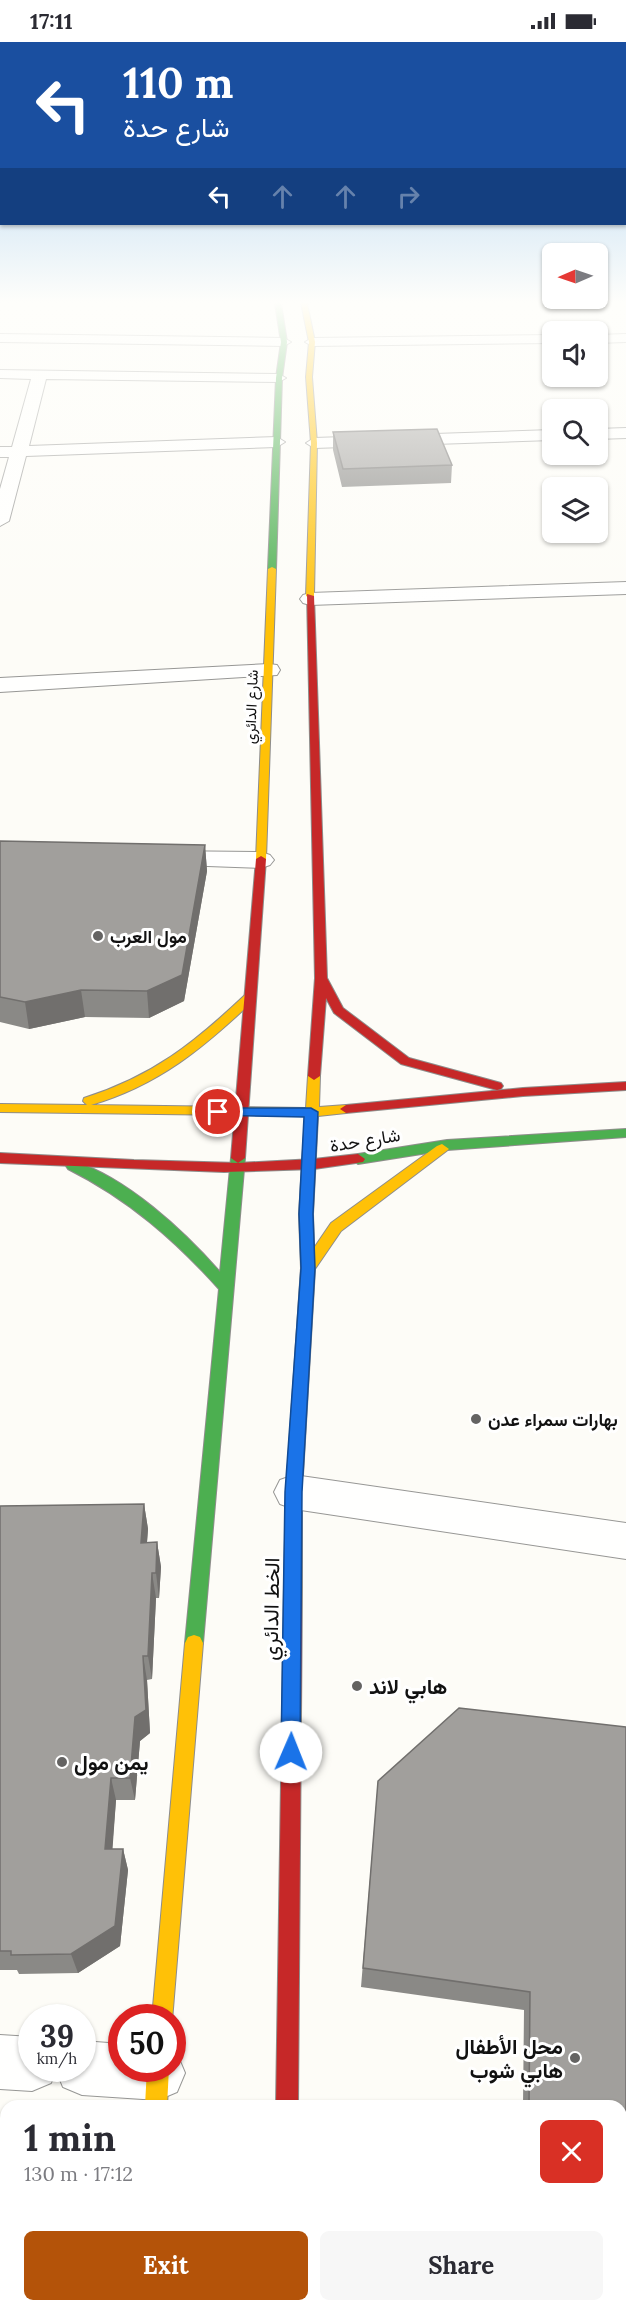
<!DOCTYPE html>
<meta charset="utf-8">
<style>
body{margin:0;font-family:Lora,Vazirmatn,serif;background:#f7f7f7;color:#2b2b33;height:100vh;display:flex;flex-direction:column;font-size:22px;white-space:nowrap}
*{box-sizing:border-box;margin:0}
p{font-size:20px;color:#7c7c81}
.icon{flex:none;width:33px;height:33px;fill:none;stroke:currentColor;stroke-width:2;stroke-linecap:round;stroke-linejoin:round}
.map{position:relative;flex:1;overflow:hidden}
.details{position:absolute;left:0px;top:2058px;width:627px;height:212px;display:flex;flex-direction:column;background:#fff;border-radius:18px 18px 0 0;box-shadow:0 2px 4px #0004}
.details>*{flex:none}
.guide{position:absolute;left:0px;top:0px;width:627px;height:183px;box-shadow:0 2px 4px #0004;background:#1a4fa0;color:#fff;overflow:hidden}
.needle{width:39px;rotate:268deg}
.fabs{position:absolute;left:542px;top:201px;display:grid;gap:12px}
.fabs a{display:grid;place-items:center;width:66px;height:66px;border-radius:9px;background:#fff;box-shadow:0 2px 4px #0004;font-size:30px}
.speed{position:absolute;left:18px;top:1962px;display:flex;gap:12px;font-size:30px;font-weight:700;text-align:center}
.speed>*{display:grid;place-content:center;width:78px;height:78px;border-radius:50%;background:#fff;box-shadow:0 2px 4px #0004;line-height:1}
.speed small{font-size:15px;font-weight:400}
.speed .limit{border:9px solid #d22;background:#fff;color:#111}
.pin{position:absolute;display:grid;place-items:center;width:51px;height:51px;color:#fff;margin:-26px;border:3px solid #fff;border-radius:50%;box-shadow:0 2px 6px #0007}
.me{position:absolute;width:66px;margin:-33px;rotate:1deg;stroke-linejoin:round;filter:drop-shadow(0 0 4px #0008)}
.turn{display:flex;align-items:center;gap:21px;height:126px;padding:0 24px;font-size:27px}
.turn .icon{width:78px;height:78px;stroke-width:2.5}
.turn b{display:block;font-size:42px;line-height:51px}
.lanes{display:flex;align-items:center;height:57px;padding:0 24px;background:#0003;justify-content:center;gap:30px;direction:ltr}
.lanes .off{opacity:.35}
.round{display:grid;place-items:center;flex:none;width:63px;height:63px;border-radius:9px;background:#f7f7f7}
.overview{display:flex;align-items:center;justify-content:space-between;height:102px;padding:0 24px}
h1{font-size:36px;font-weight:800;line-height:45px}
.action{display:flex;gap:12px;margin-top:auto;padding:12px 24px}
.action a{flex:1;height:69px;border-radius:9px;background:#b45309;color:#fff;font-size:24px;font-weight:800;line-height:69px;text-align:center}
.action a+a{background:#f7f7f7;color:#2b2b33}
.status{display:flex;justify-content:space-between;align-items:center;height:42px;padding:0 30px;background:#fff;direction:ltr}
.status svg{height:16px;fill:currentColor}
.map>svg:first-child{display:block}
</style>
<div class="status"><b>17:11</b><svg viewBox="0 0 49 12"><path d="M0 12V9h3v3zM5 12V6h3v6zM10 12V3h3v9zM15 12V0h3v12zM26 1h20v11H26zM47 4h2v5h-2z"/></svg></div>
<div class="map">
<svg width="626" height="2269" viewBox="0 0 626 2269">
<rect width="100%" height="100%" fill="#fdfcf7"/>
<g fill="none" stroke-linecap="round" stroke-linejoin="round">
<defs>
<path id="street" d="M0,292L284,296L291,300L284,304L0,300Z
M626,292V300L597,301V293Z
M552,293V301L312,304L305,300L312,296Z
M0,328L279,332L286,336L279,340L46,337L29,404L277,395L285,400L277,405L26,414L9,479L0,484V447L9,415H0V405H12L31,337L0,336Z
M626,386V396L597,397V387Z
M552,388V398L314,406L306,401L314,396Z
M626,540V552L310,563L303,561L300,557L303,553L310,551Z
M269,622L277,623L280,628L277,633L0,650V636Z
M161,809L261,810L270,813L274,818L270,823L261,826L152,822L148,817L152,812Z
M294,1433L626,1481V1517L294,1467L280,1462L274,1450L280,1438Z
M0,1993L32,1995V2026H82V1999L122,2002V2026H172V2010L177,2012L185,2031L177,2050L158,2058L82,2053L63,2045L56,2028L51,2041L32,2049L0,2047Z"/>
<path id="fast" d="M275,261H281L287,300L282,336L276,527L272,529L268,527L276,336L281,300Z
M626,1087V1095L447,1108L358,1122L351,1117L358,1112L447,1098Z
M238,1111L245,1116L203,1601L200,1607L194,1609L188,1607L185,1601L219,1247C175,1198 128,1157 68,1127L66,1124L73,1119C126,1135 184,1189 220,1230L231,1116Z
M273,2264H297V2269H273Z"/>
<path id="slow" d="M301,261H307L315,300L312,335L317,401L314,554L310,556L306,554L311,401L306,335L309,300Z
M272,525L276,527L266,817L261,820L256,817L268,527Z
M249,952L255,956L253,959C203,1006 159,1043 91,1063L306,1066L308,1034L310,1031H318L320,1034L319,1065L346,1063L352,1067L346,1071L318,1074L313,1172L314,1206L331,1181L437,1104L442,1102L449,1107L341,1189L315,1227L302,1450V1546L299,1552L293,1554L287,1552L284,1546L286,1450L301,1226L299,1172L305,1074L0,1070V1062L87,1063L83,1059L84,1056C153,1034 193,1002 245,953Z
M194,1593L200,1595L203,1601L172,1979V1976H152L185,1601L188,1595Z
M147,2026H169L167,2064H145Z"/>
<path id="jam" d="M307,552L314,554L327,936L343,966L409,1016L501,1041L503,1044L501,1047L497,1048L401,1022L334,971L326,956L320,1034L314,1038L308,1034L315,936Z
M261,814L266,817L245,1116L238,1121L314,1117L358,1112L365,1117L363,1120L314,1127L224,1130L0,1121V1111L134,1118L238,1121L231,1116L256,817Z
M626,1040V1048L523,1054L346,1071L340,1067L346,1063L523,1046Z
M293,1538L299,1540L302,1546L298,2064H276L284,1546L287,1540Z
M135,2264H159V2269H135Z"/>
</defs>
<!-- street casing -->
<use href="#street" stroke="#979795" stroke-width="2"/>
<!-- fast casing -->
<use href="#fast" stroke="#8e8d8b" stroke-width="2"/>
<!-- slow casing -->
<use href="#slow" stroke="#8e8d8b" stroke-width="2"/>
<!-- jam casing -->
<use href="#jam" stroke="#8e8d8b" stroke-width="2"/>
<!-- street -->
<use href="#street" fill="#fffffe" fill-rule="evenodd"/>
<!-- fast -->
<use href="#fast" fill="#4caf50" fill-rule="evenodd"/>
<!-- slow -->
<use href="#slow" fill="#ffc107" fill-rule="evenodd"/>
<!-- jam -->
<use href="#jam" fill="#c62828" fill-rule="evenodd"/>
</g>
<!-- wall -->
<path fill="#8a8986" d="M333,390L452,423L451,441L342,445L333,408Z
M0,799L205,803L207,829L184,959L149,976L85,975L29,987L0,980Z
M144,1462L148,1487L147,1500H157L161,1525L159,1556H156L152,1637L147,1638L150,1691L140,1699L135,1758H116L112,1807H123L128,1828L120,1904L78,1931L19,1932L17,1928H0V1464Z
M626,1685V2269H521V2264H621V2064H523L524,1968L361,1945L378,1739Z"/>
<!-- shaded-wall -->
<path fill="#716f6d" d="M205,803L207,829L184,959L149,976L147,949Z
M81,948L85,975L29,987L25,960Z
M144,1462L148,1487L145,1526L141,1501Z
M157,1500L161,1525L159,1556L156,1531Z
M152,1531L156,1556L152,1637L148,1614Z
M143,1614L147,1638L150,1691L140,1699L135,1758L130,1736L135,1675Z
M111,1736L116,1758L111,1828L105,1807Z
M123,1807L128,1828L120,1904L78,1931L71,1912Z"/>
<!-- building -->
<path fill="#a19f9c" stroke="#716f6d" stroke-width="1.5" d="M437,387L452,423L343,427L333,390Z
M0,799L205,803L182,933L147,949L81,948L25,960L0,955Z
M144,1462L141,1501L157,1500L156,1531H152L148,1614H143L146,1668L135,1675L130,1736H111L105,1807H123L115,1884L71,1912L11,1913V1909H0V1464Z
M459,1666L626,1685V2269H528V2264H621V2064H529L530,1950L363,1926L378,1739Z"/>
<!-- sky -->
<linearGradient id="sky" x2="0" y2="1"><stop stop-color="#9dc9ee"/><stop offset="0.45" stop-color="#fefefb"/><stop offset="1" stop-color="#fefefb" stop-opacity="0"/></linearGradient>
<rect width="626" height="579" fill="url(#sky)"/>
<!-- route -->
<path fill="#1a73e8" stroke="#114b97" stroke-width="1.5" d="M218,1066H311L318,1070L313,1172L315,1226L302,1450L300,1710L297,1716L291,1719L284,1716L281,1710L285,1450L301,1226L299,1172L304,1075L213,1073V1067Z"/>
<!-- markers -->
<g fill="#646362" stroke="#fff" stroke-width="2">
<circle cx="98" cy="894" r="6"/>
<circle cx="476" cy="1377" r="6"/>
<circle cx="357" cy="1644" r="6"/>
<circle cx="62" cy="1720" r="6"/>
<circle cx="575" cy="2016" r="6"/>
</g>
<g text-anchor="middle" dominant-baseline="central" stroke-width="6" stroke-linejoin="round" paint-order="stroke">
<!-- far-street labels -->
<g font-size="15" fill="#111" stroke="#fff">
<text transform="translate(251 665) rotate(-88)">شارع الدائري</text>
</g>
<!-- poi labels -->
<g font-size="18" font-weight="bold" fill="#111" stroke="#fff" text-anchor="start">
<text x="110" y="894">مول العرب</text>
<text x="488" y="1377">بهارات سمراء عدن</text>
</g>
<!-- street labels -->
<g font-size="18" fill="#111" stroke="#fff">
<text transform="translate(365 1098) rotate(-9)">شارع حدة</text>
</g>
<!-- near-street labels -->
<g font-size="21" fill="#111" stroke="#fff">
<text transform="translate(271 1567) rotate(-89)">الخط الدائري</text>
</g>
<!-- near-poi labels -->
<g font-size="21" font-weight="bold" fill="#111" stroke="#fff" text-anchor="start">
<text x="369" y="1644">هابي لاند</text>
<text x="74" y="1720">يمن مول</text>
<text x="563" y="2004" text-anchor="end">محل الأطفال<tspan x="563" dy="24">هابي شوب</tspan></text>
</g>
</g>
</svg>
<div class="fabs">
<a><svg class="needle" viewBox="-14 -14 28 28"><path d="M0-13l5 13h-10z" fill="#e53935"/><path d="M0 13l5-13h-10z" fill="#7c7c81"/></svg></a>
<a><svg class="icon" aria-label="sound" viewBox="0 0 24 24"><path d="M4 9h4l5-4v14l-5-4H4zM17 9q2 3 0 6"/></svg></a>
<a><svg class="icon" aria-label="search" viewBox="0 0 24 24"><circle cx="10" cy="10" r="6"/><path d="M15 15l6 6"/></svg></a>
<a><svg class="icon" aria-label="layers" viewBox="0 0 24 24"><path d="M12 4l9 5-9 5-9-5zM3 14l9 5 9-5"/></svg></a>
</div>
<div class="speed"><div>39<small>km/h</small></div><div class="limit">50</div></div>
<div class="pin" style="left:218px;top:1070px;background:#d93025"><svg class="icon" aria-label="arrive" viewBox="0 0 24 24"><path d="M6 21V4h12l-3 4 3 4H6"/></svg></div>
<svg class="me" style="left:291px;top:1710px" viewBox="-20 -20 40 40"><circle r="19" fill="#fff"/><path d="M0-13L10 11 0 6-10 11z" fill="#1a73e8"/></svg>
<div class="guide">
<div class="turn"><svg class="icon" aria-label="left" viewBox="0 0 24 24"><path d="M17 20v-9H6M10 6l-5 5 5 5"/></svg><div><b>110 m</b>شارع حدة</div></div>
<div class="lanes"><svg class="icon" aria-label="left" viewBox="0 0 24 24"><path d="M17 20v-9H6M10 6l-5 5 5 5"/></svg><svg class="icon off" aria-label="ahead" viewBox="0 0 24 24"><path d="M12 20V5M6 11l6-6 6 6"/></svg><svg class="icon off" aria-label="ahead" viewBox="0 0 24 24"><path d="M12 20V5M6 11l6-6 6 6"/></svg><svg class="icon off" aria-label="right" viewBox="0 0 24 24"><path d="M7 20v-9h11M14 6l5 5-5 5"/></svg></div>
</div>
<section class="details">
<div class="overview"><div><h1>1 min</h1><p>130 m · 17:12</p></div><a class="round" style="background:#d93025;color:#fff"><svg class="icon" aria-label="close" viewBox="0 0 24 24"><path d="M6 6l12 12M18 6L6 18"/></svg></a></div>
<div class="action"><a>Exit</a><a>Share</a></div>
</section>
</div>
